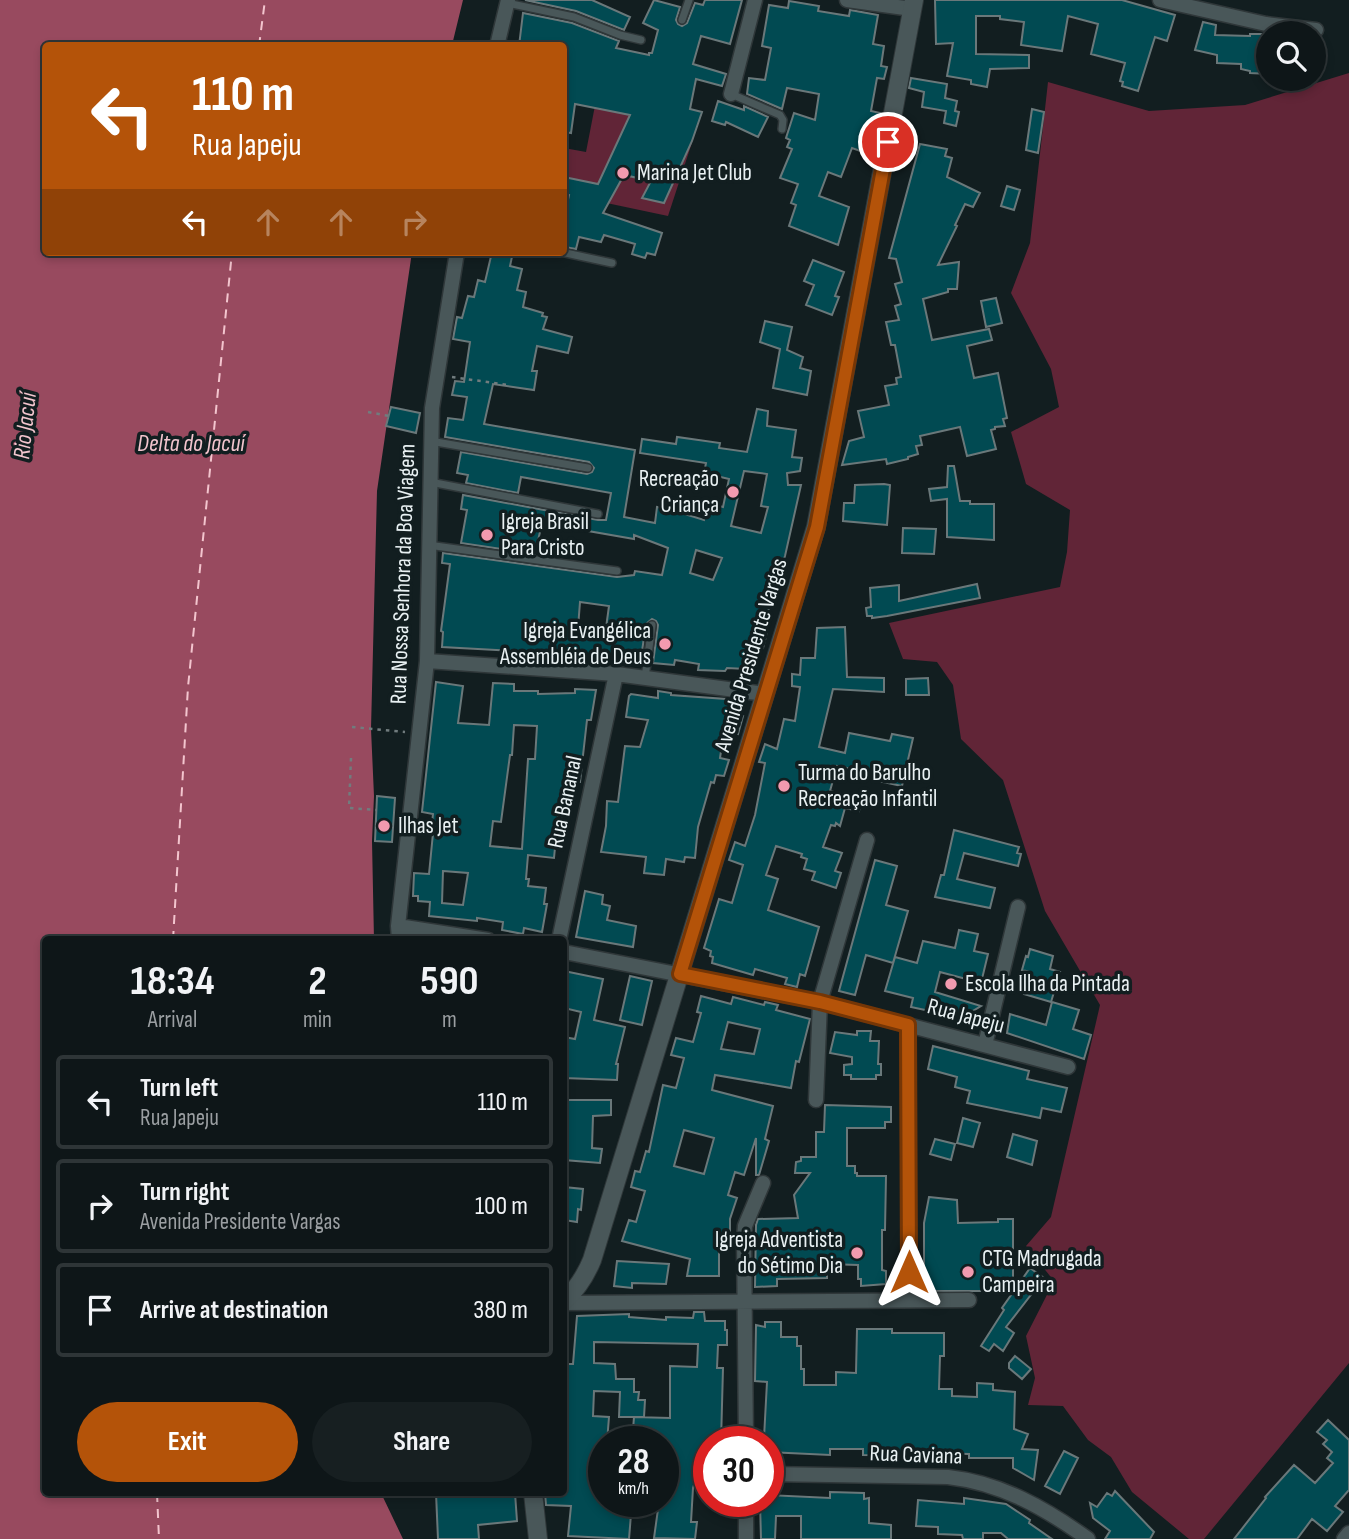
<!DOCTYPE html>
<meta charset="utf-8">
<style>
body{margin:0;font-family:"Sofia Sans Condensed",sans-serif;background:#171f21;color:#f1f3f6;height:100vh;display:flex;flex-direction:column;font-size:26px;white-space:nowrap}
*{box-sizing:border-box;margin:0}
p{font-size:23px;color:#9b9fa2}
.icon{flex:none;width:38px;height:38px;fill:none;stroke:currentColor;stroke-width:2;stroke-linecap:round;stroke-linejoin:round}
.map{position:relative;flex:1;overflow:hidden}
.side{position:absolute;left:42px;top:936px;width:525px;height:560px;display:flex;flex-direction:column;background:#0e1618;border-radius:7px;box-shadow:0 4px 10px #0003,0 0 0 2px #2e3537}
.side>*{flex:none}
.top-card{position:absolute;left:42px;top:42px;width:525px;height:214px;border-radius:7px;box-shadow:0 4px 10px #0003,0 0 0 2px #2e3537;background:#b45309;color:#fff;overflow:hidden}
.controls{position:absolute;left:1256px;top:21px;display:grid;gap:14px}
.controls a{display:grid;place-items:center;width:70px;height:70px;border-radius:50%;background:#0e1618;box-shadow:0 4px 10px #0003,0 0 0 2px #2e3537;font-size:35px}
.speed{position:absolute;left:588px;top:1426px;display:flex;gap:14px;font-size:35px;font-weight:700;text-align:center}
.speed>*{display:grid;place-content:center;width:91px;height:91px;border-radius:50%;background:#0e1618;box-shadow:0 4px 10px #0003,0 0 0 2px #2e3537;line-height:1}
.speed small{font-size:18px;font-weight:400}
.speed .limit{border:10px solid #d22;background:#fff;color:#111}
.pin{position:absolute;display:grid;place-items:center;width:60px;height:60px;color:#fff;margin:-30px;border:4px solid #fff;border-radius:50%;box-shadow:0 2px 7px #0007}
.me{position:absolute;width:77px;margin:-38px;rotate:0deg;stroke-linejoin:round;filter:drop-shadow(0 0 5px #0008)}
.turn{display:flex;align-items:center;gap:24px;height:147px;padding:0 35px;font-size:32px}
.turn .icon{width:91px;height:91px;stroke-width:2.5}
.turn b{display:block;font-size:49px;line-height:60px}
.lanes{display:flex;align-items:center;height:66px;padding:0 35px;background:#0003;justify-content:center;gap:35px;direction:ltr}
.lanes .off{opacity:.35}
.eta{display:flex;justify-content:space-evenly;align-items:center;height:119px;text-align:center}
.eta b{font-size:42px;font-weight:700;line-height:49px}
.primary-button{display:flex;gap:14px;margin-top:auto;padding:14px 35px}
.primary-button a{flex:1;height:80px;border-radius:42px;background:#b45309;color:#fff;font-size:28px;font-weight:700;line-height:80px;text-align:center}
.primary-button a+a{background:#171f21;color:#f1f3f6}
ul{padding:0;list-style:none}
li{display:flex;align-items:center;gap:21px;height:94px;margin:0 14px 10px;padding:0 21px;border:4px solid #2e3537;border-radius:7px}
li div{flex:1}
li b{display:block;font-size:26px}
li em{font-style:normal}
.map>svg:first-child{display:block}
</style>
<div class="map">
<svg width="1349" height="1539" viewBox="0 0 1349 1539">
<rect width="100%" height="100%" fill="#121e20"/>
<!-- green -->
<path fill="#612537" d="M1349,73V1363L1204,1539H1189L1132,1492L1111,1457L1088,1440L1063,1406L1028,1405L1035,1378L1026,1336L1054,1281L1026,1246L1051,1217L1100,1005L1045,911L1003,780L961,739L953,685L937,662L903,659L889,623L1060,587L1067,552L1070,510L1026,484L1011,432L1059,407L1051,369L1011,293L1030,243L1048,82L1149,111L1245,105Z
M598,90L702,112L668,216L564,194V148L586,152Z"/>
<!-- water -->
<path fill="#984a5f" d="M0,0H463L452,45L46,46V252H412L377,491L371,729L374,796L372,841L374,940H46V1493H381L403,1539H0Z"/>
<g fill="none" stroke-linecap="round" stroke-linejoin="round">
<!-- ferry -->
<path stroke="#f3c5ce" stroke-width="2" stroke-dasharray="9 7" stroke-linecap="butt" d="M259,46L265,0
M173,940L188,687L232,252
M157,1493L159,1539"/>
</g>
<!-- building -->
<path fill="#014a52" stroke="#6a787a" stroke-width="2" fill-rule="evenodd" d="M525,0H592L630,17L624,30L576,11Z
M654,0L680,7L676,20L678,24L682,26L687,23L695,3L703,5L705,0H742L730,44L701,36L693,64L726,74L722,86L696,79L690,109L702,112L692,141L664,203L642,198L651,181L624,175L603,213L662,233L655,255L647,253L645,258L632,254L635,244L604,235L601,242L579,237L576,249L565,247L566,241L564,240V218L569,195L564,194V177L598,184L630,115L575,104L571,133L564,132V46H519L523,13L572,23L619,41L616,48L649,55V53H652L658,30L643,23Z
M935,0H1122L1175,15L1167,41L1155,37L1138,91L1122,86L1123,82L1120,81L1125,63L1091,54L1098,24L1068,16L1062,51L1021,45L1024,22L1000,19V16H976V54L1029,55V68L990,69L987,87L971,84V80L947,76L953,43L936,44Z
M789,1L819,6L818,11L849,16L850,10L878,15L873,44L884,46L881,66L887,67L884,79L877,78L871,111L880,113L866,153L852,148L841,177L828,172L819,196L849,207L838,245L789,226L796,205L791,203L798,184L780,178L792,149L787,147L790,140L786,138L794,113L815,120L819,94L787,88L782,109L747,94L749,78L765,80L771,48L762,46L769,5L788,8Z
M1203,22L1216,25L1215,35L1250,36V34H1263V61H1269V74L1250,73V71L1241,69V64L1217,63V55L1195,50Z
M911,78L947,84L945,98L957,101L955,111L959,112L956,126L944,123L946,111L922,107L924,92L909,88Z
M718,101L744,110V106L768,117L758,137L726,122L725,125L712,121Z
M1032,109L1044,112L1038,153L1026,150Z
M920,144L947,149L945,156L952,158L947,177L980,193L973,207L965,204L955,225L957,226L938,265L959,262L957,289H948V292L923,299L932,340L989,329L992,340L967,346L974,378L998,373L1007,418L1003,419L1005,426L995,427V429L991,430L996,449L967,456L960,427L920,436L922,445L916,446L918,454L908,457V459L887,464L886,459L842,465L849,441L864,437L858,411L889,405L885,386L897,384L896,378L901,377L895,345H891L886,322L899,320L895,306L901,304L895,284L902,282L896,259L889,258Z
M1007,186L1020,190L1014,210L1001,206Z
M492,252H513L510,266L522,269L517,290L526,292L523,307L543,313L542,316L547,317L543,329L572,337L568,353L537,346L532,371H537L534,390L493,384L484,424L635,450L624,517L655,523L657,507L682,511L681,513L704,520L708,503L723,507L729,479L704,473L706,463L640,453L642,439L676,444L677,437L720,443L719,448L747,452L757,409L768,411L767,426L796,430L792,457L802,458L800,471L787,473L788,485H801L785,556L766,607L769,608L762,630L767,632L763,648L748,644L746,669L727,668L725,671L698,670L699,664L675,660L674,665L653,663L658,625L656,621L652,619L646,624L641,658L442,647L443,632L441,631L450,564L442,563L443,553L617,577L634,575L635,571L662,575L668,548L634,535V539L542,523L535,554L461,543L467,510L461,509L463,495L598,520H606L611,493L521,477L518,493L466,483L468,475L457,473L461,452L587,474L592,472L594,468L589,462L445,437L448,418L463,420L467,397L452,395L455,381L464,382L470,342L453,339L457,317L462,318L468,296L474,297L478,280L485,282ZM744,471L767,474L761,506L768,507L761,533L731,526ZM696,550L722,558L713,580L690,573ZM580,602L609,606L606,628H601L599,631L578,628Z
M813,260L844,272L835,296L839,297L832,315L806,305L814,285L804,281Z
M996,298L1002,323L986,327L981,301Z
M765,321L792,327L787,350L803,357L800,368L811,371L807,395L773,388L780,349L760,342Z
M391,407L420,413L416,433L386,426Z
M948,466H954L960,501H970V504H994V540L947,537V499L931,501L929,489L947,487Z
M884,484L890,485L887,525L843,521L844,503H854L855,485Z
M903,528L936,529L934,554L902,553Z
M977,584L980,598L887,616L872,618V616H867L866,608L871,607L870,588L899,585V601Z
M845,627L847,677L884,678V692L833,689L819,747L845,753L849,733L890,741L892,734L913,738L902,786L878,781V778L870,777L871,773L837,766L830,791L862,799L859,811L845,808L840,826L836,823L835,826L831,825L823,847L842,853L835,871L841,873L836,888L812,880L815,872L804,869L807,859L801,857L802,854L776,846L766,875L778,879L768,910L819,927L805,976L800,974L797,987L785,984L787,978L755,969L753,975L712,963L713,957L710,956L711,951L704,948L719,899L732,903L743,865L729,860L735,842L745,846L755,815L765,763L759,762L765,744L777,749L784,719L795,721L800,687L792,686V674L800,675L801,658H815L817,628Z
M928,678L929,695H906V679Z
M436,682L463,686L458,723L489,725L493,683L514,684V691H538V694L575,693V689L596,690L591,720H587L580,782H577V788H568L565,818L558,817L554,858L528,855L526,879H529L528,886L546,888L544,904H547L542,932L524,928L523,934L502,930L503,922L477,918V921L429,916L430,902L418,901V896H413L414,873L429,874L434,823H432L433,814L422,812ZM514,725L537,726L535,759H528L522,849L490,846L493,821L501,822L510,755H512ZM443,871L468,873L463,905L442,903Z
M658,691L671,693V695L726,699V702L738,704L736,715L743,716L738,734L724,731L720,758L729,760L724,776L716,775L714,783L711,782L698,827L695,858L685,857L684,862L666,859L664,875L644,873L646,857L601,852L606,826L607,801L618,802L625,746L640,747L648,720L626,717L629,696L631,694L658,698Z
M377,796L395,798L392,842L375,841Z
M954,830L1019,847L1017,853L1021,854L1018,866L964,853L957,879L995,888L990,908L935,897L941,875H944Z
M875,860L897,866L886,905L908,911L893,963L866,955L855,995L839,991Z
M585,891L603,895L602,904L610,906L607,920L636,926L633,947L576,937Z
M959,930L978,934L974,951L988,954L981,983L940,972L935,992L981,1006L956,1021L953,1016L911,1007L913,998L885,991L895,957L917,963L923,941L955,948Z
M1030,949L1053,956L1050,969L1060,972L1051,1002L1024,994L1030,972L1022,970L1026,956L1028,957Z
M564,971L603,979L594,1020L625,1027L616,1064H618L617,1080L564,1078V1037L575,1039L581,1012L564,1008Z
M630,976L652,981L642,1025L620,1020Z
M701,996L731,1004L733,997L764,1005L765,1002L778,1005L776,1010L810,1019L799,1062L796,1061L791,1088L715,1075L712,1090L773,1106L765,1139L769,1141L759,1175H756V1138L744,1175L735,1172L728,1195L737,1198L730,1219V1243L719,1240V1276H687L690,1259L622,1241L629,1220L636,1222L645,1191L631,1187L635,1171L640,1172L646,1151L649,1152L663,1085L676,1088L684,1058L671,1055L676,1038L693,1042L701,1013L697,1012ZM728,1022L760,1029L754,1054L721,1049ZM684,1130L714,1138L704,1174L674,1166Z
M1052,1002L1079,1010L1073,1029L1091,1035L1084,1059L1007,1033L1010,1014L1046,1025Z
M857,1031H871L870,1041H879L878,1064H881V1075H876V1079H851V1075H844V1065L852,1064V1057L830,1053L835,1032L857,1035Z
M933,1046L1029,1071L1027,1079L1067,1088L1061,1112L1042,1108L1040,1118L967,1103L970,1091L955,1087L957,1077L928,1069Z
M564,1100H611V1115L593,1116L592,1148L602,1149L600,1163L564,1160Z
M825,1105L891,1107V1122H885V1128H847V1166H855V1173H857V1176H886L885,1230H882V1270L886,1271V1284L861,1286V1279H858V1265L827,1264V1278L777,1279V1286L755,1287L756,1225L758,1219L798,1218L794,1195L810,1173H795L796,1162L801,1161V1157H816V1132H824Z
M963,1118L980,1123L973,1147L957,1143Z
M1013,1134L1037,1141L1032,1165L1007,1157Z
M935,1139L955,1144L951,1160L930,1154Z
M564,1187L583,1189L581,1210L578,1209L577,1222L564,1220Z
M929,1197L957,1200L958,1223L998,1222V1219H1013V1291H924V1223Z
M617,1261L669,1264L666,1284L632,1283V1288L614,1286Z
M1030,1268L1044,1278L1006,1327L1014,1333L1003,1351L994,1344L989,1351L981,1346L1004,1310L1002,1308Z
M694,1312H704L705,1321H725V1330H727V1345H718L717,1368H723L721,1442H709V1472L699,1471L698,1482H695L693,1488L691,1522H697L695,1539L654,1538L659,1502H663V1442H632L634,1417L670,1418V1366L697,1367L698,1344L647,1343L594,1342V1363L615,1364L616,1379H634V1392H639L638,1400H645L644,1417H619L620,1392L594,1391L593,1416L609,1417L607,1442H604V1502H621L620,1513L631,1514L629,1539L568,1536L571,1506L546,1505L545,1493H564V1364H573L577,1316L629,1314V1317L666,1320V1317L693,1318Z
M765,1322H781V1337H797V1346H801V1369H804V1385H836V1372L856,1373L857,1329H892V1333H944V1356H940L939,1389H952V1396L977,1397V1383L993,1384V1390L1015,1392L1014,1429L1028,1434L1022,1449L1038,1450L1034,1480L1013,1468V1458H969V1454L931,1453V1456L863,1455V1449H830V1455L768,1452V1438H764L767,1382L755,1381L756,1325L765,1327Z
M1015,1356L1031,1369L1022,1379L1009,1368V1363Z
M1328,1420L1349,1440V1490L1335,1506L1343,1512L1327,1531L1312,1519L1297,1539H1234L1266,1498L1265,1497L1294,1465L1315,1483L1333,1463L1327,1458L1332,1452L1323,1444L1327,1440L1317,1432Z
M1064,1451L1078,1458L1060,1494L1045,1486Z
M1115,1491L1154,1532L1150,1539H1105L1110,1531L1093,1518L1090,1503L1097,1507L1107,1493L1112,1496Z
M830,1492L864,1493V1499L869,1498V1523L891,1525V1539H801V1516H776L775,1539H761L760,1502H768V1495L830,1498Z
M436,1493H515L517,1521L478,1525L479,1539H438Z
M964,1498L1006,1504L1030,1520L1029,1523L1052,1539H1008L1001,1533H983V1539H963L962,1535L938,1534V1527L916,1526L918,1500L964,1504Z"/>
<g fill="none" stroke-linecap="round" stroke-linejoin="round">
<defs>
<path id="service" d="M507,3L574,17L620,35L641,40
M682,20L689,0
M731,94L780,115L783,120L782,129
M561,252L612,263
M430,441L588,468
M430,482L598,514
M428,545L617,571
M645,678L652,625"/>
<path id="minor" d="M847,0L912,9
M1160,0L1266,24L1316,30
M497,46L508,0
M731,94L755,0
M427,661L616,674L765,694
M398,926L488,940
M399,940L398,926L427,661L432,408L457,252
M559,940L616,674
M564,952L820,1002L1068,1067
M908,1025L909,1299
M985,1045L1018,907
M816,1100L820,1002L867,840
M564,1303L969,1300
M746,1442L744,1239L745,1226L763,1183
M768,1474L948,1477C1001,1483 1045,1508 1088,1539
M746,1539V1502
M1344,1539L1349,1533"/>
<path id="tertiary" d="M564,1301C577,1289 585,1277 592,1260L816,527L914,0
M533,1493L538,1539"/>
</defs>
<!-- service casing -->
<use href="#service" stroke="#2f3739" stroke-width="10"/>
<!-- minor casing -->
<use href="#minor" stroke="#2f3739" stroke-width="17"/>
<!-- tertiary casing -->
<use href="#tertiary" stroke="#2f3739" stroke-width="20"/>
<!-- path -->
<path stroke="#717c7e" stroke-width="2.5" stroke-dasharray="3.5 5" stroke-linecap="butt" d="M452,377L508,385
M368,412L389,416
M352,727L405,732
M351,758L349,808L376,810"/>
<!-- service -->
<use href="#service" stroke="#495759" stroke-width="7"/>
<!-- minor -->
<use href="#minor" stroke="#495759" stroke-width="14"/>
<!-- tertiary -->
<use href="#tertiary" stroke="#495759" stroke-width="18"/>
</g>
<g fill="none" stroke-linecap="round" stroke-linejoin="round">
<defs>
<path id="route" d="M888,142L817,527L680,974L820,1002L908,1025L909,1272"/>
</defs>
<!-- route casing -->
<use href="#route" stroke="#753606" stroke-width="18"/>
<!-- route -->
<use href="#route" stroke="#b45309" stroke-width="12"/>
</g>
<!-- markers -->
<g fill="#f29aaf" stroke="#121e20" stroke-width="2.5">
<circle cx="623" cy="173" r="7"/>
<circle cx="733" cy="492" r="7"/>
<circle cx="487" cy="535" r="7"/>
<circle cx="665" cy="644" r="7"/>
<circle cx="784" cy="786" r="7"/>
<circle cx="384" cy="826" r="7"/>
<circle cx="951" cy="984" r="7"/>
<circle cx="857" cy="1253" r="7"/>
<circle cx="968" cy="1272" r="7"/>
</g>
<g text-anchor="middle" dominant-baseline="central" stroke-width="7" stroke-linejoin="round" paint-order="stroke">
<!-- poi labels -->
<g font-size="23" fill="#e9f1f3" stroke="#121e20" text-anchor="start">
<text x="637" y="173">Marina Jet Club</text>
<text x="719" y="479" text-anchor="end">Recreação<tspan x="719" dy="26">Criança</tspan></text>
<text x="501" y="522">Igreja Brasil<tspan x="501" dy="26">Para Cristo</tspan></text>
<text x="651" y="631" text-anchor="end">Igreja Evangélica<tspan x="651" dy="26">Assembléia de Deus</tspan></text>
<text x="798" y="773">Turma do Barulho<tspan x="798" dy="26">Recreação Infantil</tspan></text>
<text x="398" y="826">Ilhas Jet</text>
<text x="965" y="984">Escola Ilha da Pintada</text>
<text x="843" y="1240" text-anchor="end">Igreja Adventista<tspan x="843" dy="26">do Sétimo Dia</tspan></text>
<text x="982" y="1259">CTG Madrugada<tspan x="982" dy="26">Campeira</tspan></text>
</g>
<!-- street labels -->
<g font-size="23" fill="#e9f1f3" stroke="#121e20">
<text transform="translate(403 574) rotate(-88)">Rua Nossa Senhora da Boa Viagem</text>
<text transform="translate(751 655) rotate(-73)">Avenida Presidente Vargas</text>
<text transform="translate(565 802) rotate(-78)">Rua Bananal</text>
<text transform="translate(966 1016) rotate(15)">Rua Japeju</text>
<text transform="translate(916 1455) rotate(2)">Rua Caviana</text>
</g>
<!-- water labels -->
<g font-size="24" font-style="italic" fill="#f3c5ce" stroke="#121e20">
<text transform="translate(25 426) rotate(-84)">Rio Jacuí</text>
<text x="191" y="443">Delta do Jacuí</text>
</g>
</g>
</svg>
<div class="controls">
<a><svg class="icon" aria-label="search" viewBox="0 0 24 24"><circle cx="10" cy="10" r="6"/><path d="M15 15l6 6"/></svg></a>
</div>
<div class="speed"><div>28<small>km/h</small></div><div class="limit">30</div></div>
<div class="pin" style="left:888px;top:142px;background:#d93025"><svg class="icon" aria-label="arrive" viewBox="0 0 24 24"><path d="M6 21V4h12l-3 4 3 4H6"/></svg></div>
<svg class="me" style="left:909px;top:1272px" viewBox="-20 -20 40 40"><path d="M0-17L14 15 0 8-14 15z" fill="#b45309" stroke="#fff" stroke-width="4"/></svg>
<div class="top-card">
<div class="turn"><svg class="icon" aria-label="left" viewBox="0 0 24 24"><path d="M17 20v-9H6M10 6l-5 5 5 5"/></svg><div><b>110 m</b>Rua Japeju</div></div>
<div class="lanes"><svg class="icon" aria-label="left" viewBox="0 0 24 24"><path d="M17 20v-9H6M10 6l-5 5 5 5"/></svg><svg class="icon off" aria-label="ahead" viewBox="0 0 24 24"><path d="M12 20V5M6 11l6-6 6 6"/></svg><svg class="icon off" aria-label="ahead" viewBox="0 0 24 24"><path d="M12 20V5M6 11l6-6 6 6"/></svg><svg class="icon off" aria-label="right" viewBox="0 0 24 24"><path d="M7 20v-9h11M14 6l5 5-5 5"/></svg></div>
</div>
<section class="side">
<div class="eta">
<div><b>18:34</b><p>Arrival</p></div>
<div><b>2</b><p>min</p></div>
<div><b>590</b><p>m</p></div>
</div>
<ul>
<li><svg class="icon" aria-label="left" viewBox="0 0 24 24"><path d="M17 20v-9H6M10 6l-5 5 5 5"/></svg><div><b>Turn left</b><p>Rua Japeju</p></div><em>110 m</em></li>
<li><svg class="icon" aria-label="right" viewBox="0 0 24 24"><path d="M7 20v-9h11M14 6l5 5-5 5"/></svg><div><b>Turn right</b><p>Avenida Presidente Vargas</p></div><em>100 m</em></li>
<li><svg class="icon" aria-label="arrive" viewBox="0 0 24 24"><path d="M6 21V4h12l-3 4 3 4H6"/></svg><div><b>Arrive at destination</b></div><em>380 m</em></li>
</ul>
<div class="primary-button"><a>Exit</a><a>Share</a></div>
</section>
</div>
